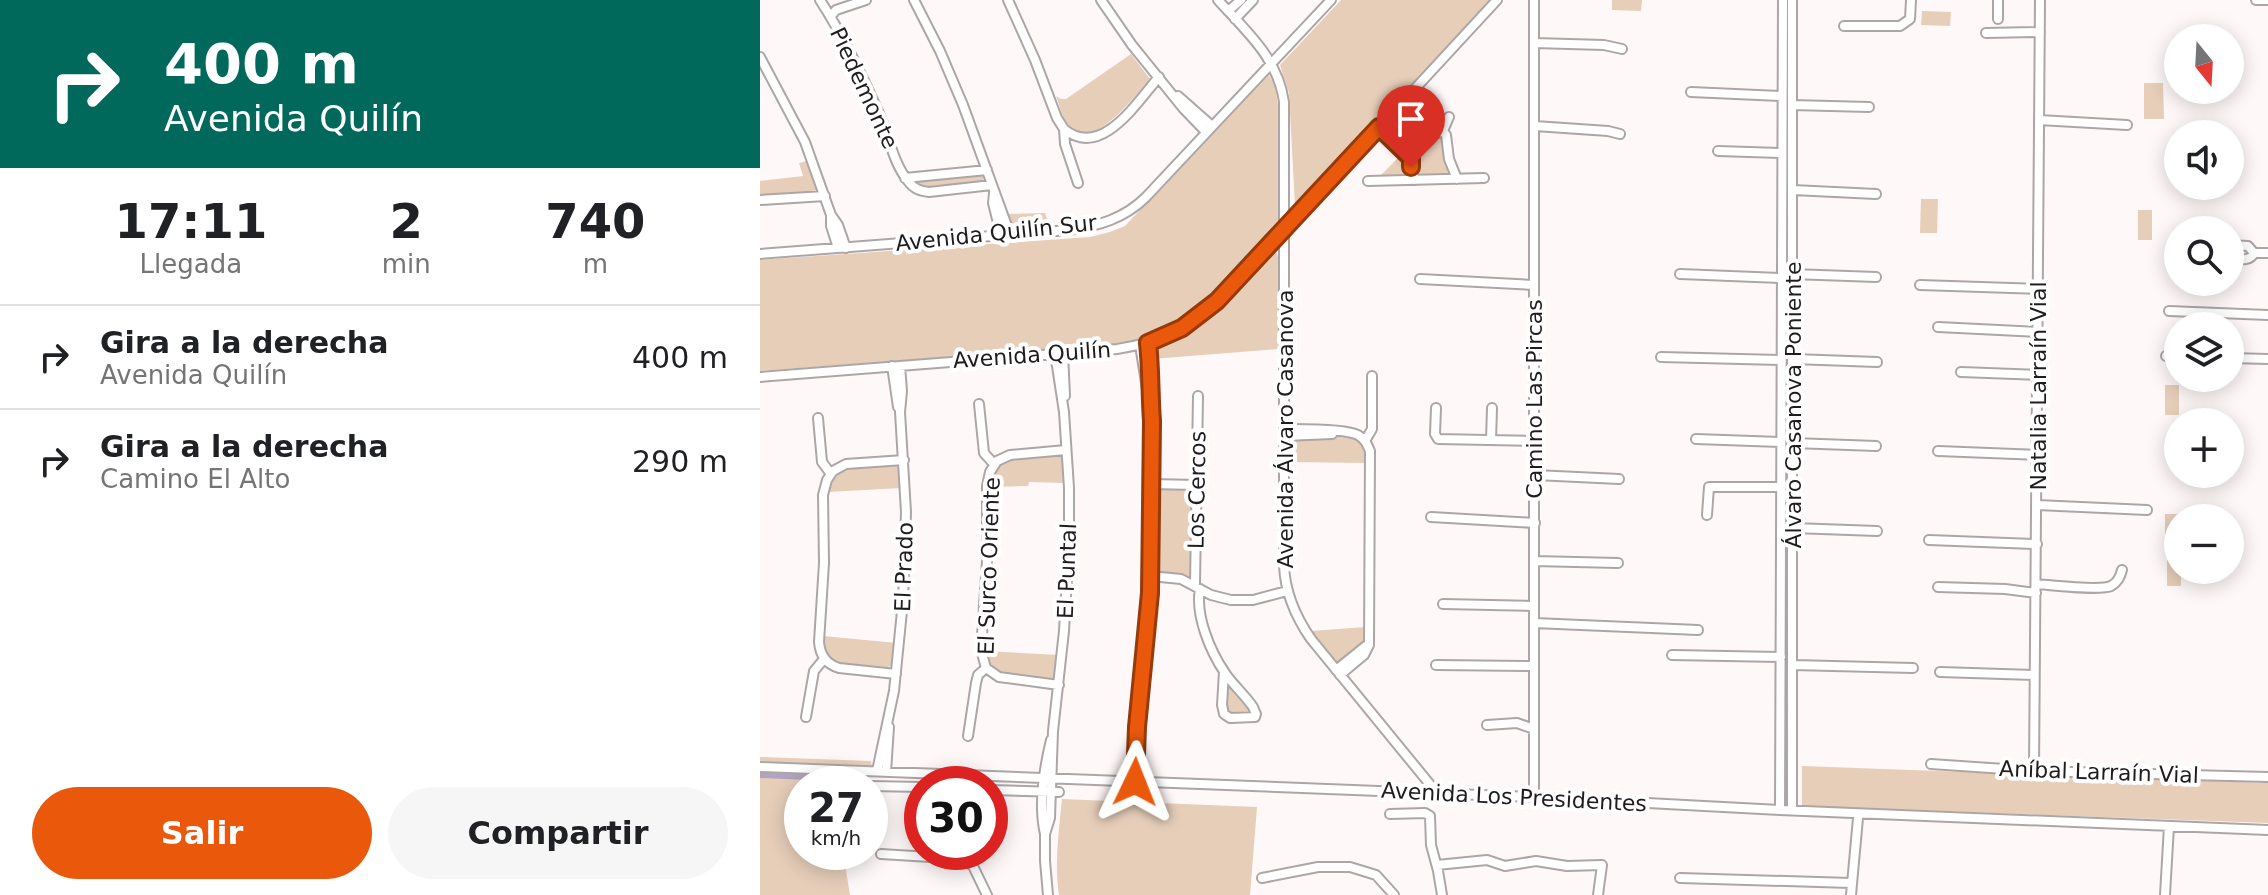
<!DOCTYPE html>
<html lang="es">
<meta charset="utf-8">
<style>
body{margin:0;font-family:"DejaVu Sans",sans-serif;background:#f6f6f6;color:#202124;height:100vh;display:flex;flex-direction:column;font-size:30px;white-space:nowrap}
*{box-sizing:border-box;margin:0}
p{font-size:26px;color:#757577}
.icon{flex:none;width:44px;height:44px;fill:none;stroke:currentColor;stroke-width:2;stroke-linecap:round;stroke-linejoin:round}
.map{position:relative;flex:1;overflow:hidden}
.drawer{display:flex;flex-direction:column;background:#fff;width:760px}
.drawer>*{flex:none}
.guide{background:#00695c;color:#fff;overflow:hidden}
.needle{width:52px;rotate:162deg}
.fabs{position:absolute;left:1404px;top:24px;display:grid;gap:16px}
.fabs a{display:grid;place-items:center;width:80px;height:80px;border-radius:50%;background:#fff;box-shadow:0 4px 20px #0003;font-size:40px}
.speed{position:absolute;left:24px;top:766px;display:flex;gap:16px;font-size:40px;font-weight:700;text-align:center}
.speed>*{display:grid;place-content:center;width:104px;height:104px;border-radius:50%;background:#fff;box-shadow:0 4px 20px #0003;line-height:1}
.speed small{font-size:20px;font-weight:400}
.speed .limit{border:12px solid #d22;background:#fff;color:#111}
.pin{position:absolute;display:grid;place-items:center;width:68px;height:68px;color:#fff;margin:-82px -34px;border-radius:50% 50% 50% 0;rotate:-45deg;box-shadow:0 0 8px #0007}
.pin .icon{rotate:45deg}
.me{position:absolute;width:88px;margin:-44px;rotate:2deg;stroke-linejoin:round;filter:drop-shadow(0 0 6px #0008)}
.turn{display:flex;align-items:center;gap:28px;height:168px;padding:0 32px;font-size:36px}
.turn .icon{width:104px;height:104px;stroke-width:2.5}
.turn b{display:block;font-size:56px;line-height:68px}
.eta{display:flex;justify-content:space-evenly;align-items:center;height:136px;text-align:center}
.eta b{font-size:48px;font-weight:600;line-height:56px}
.primary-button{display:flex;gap:16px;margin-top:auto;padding:16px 32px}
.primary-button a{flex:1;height:92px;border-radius:48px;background:#ea580c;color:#fff;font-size:32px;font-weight:600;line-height:92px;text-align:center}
.primary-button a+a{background:#f6f6f6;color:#202124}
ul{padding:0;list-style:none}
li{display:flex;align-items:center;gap:24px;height:104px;padding:0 32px;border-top:2px solid #e0e0e0}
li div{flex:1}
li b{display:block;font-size:30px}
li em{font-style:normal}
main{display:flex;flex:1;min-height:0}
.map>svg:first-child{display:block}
</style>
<main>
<section class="drawer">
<div class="guide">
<div class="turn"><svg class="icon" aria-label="right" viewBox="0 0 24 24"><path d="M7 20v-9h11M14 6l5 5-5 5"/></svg><div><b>400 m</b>Avenida Quilín</div></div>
</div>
<div class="eta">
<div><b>17:11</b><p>Llegada</p></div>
<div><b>2</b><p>min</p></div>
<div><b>740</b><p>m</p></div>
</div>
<ul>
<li><svg class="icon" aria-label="right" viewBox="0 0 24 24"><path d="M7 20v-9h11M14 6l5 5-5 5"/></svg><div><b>Gira a la derecha</b><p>Avenida Quilín</p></div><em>400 m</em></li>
<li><svg class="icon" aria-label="right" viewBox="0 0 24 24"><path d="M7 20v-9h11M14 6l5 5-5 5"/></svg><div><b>Gira a la derecha</b><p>Camino El Alto</p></div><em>290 m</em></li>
</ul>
<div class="primary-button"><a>Salir</a><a>Compartir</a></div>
</section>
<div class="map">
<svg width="1508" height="895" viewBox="0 0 1508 895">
<rect width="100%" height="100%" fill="#fff8f9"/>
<!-- green -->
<path fill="#e6ceb9" d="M581,0H732L535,206L529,93L520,65Z
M852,0H882L881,11L852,10Z
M1162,11L1191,12L1190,26L1161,25Z
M371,54L390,79C374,96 329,160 305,120C301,113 299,103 296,96L301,99H306Z
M509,75L515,86L518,105L519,226L515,234C462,291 435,332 354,345L0,371V260L330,237L350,232L365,226L503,78Z
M1384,83H1403L1404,119H1384Z
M680,135L684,140L688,174L659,175L655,171L654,160L674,138Z
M640,156L647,171L645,175L619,177Z
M47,161L57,188L55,191L0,196V181L43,176L39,163Z
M220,174L224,178L221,183L168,190L157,187L158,180Z
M1161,199H1178L1177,233H1160Z
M1378,210H1392V240H1378Z
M285,213L290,227L249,230L245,214Z
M513,250L517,253L519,261L518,349L392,359L393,345L423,331L509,252Z
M1405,385H1419V415H1405Z
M592,435C604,441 605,450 605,463L529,462L530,438Z
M296,454L303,458L305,483L269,482L268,486L230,487C233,475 234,466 246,459Z
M134,464L139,467L141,488L68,492C72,462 111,467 134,464Z
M402,488H429L433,493L432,574L430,577L398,572L396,570L395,496L397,490Z
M1405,514H1419L1418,544H1405Z
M1407,556H1418V570H1421V586H1407Z
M605,627L603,643L581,664L576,662L551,631Z
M63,636L137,643L133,665C125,669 117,668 108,667C84,666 63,666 63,636Z
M226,651L299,655L296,677L289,680C266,677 228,681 226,651Z
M472,686L491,710L492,714L469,713L466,711L467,688Z
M0,757L111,761L112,767L0,762Z
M1042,766L1508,783V823L1042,806Z
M0,777L71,781V784H42V852H83L90,895H0Z
M302,799L497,807L490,895H299C294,862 299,831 302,799Z"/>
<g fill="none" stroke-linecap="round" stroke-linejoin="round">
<!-- canal -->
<path stroke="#b2a3c2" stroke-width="8" d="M0,774L74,777"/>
<defs>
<path id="minor" d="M60,0C84,37 103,77 121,118C129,138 134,164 148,181C154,189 160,191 169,192L232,185
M154,0L180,51L203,105L250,234
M248,0L275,60L297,118L304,129L305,144L318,183
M341,0L372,45L423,108L446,132
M458,0C486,31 518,58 524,102V565C525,593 535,616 551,639L677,793
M1032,0V810
M1238,0V19
M1496,0H1508
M468,11L481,0
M71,16L76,10L106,0
M475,19L493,0
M1084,26H1140L1150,19L1151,0
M1226,33L1280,32
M774,43L844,45L862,49
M0,57L45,142L71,215L78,225L86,248
M931,92L1022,96
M418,96L452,126
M1032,105L1109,107
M1279,120L1367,125
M775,126L848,131L860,134
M619,127L651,158L650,165L655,180
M304,129C341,160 377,102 399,77
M683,131L689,117
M958,151L1022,153
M651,158L673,135L683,131L686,135L689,159L697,179
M145,178L227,170
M608,181L724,178
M1033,190L1116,194
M234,193L233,203L241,235
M0,200L65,196
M71,215V226L78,248
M1470,245L1488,246L1494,253C1490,262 1479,259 1470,258
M1494,253H1508
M0,254L309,230C338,226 364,219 386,197L571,0
M920,274L1022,278
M1032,274L1116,277
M660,279L774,285
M1160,285L1278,289
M1409,311L1508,315
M1178,327L1278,332
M388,343L391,395
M303,353L305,396
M1406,356H1418
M901,357L1021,360
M1470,358L1508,359
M1033,359L1117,362
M132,366L138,407
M1201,372L1278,375
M0,377L357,349C402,343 437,322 468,291L737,0
M219,404L224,453L234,464
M676,408L675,434L678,439L774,441
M58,418L62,462L71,474
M524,429C540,429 584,428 598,435C605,439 607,444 610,451L609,645L604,655L580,675
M524,436L572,434
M936,439L1021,442
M731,440L732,408
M605,441L612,429V376
M1033,443L1116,446
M1178,451L1278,455
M775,475L859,479
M391,484L437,485
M1277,505L1387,510
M947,515L949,487H1021
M671,517L775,523
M1033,528L1117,531
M1169,540L1277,544
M774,561L858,563
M390,576L421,579L451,595L471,600H493L527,591
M1277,584C1291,585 1340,591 1351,586C1358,582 1360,577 1362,570
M435,585L438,396
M1178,587L1245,589L1276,593
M440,589C435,615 450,651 465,673C473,685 485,695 493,707L496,714L495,717L470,718L464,714L462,705L464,672
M683,604L774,606
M774,623L938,630
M912,655L1021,657
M676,665L774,666
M1033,665L1153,668
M576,670L607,645
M1180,672L1274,675
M136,674L79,668C66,664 60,655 59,642L64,563L63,495L67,480L73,471L86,464L144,460
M299,685L239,677L226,668L221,650L227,561V486L230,472L237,461L250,455L306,450
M46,717L54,671L64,659
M727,725L757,723L774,729
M208,736L216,683L218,675L226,668
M1171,764L1274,771L1508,777
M0,767L774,797L1020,810L1508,830
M117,771L134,691L143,601L146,512L140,412L142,391L140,366
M1274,771L1280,0
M126,772L129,727
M375,782L377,727L390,576L392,421L380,345
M110,786L162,787
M230,790L299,792
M774,797V0
M1020,810L1023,0
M630,814L665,813L670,816L671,845L678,871L682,895
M285,834C278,805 284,769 291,740
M121,854L203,859L213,866L227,895
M677,865L727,860L745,866L776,861L807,866L842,865L838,895
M502,878L558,867H590L616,875L634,895
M920,878L1091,883
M288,895L285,861V834L290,818L293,731L304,631L309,542V488L304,412L295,353
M1091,895L1098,818
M1405,895L1409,826"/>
</defs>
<!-- minor casing -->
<use href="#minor" stroke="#ada6a7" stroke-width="12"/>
<!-- minor -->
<use href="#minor" stroke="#fff" stroke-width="8"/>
</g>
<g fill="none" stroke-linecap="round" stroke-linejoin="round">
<defs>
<path id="route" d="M375,782L377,727L390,593L392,421C390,395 391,369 388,343L422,328L457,301L619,127L651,158V167"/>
</defs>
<!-- route casing -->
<use href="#route" stroke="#983908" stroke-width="20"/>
<!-- route -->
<use href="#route" stroke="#ea580c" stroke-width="14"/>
</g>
<g text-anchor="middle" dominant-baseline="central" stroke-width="8" stroke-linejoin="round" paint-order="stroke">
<!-- street labels -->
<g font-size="22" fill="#1f1c1d" stroke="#fff">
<text transform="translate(104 88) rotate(65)">Piedemonte</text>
<text transform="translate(236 233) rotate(-6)">Avenida Quilín Sur</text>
<text transform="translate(272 355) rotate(-4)">Avenida Quilín</text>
<text transform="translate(1278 386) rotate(-90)">Natalia Larraín Vial</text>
<text transform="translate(774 399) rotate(-90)">Camino Las Pircas</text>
<text transform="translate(1033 405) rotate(-90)">Álvaro Casanova Poniente</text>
<text transform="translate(525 429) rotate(-90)">Avenida Álvaro Casanova</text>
<text transform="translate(437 490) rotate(-89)">Los Cercos</text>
<text transform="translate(229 566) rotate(-88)">El Surco Oriente</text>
<text transform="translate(144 567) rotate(-88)">El Prado</text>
<text transform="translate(307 571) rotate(-88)">El Puntal</text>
<text transform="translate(1339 772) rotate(2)">Aníbal Larraín Vial</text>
<text transform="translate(754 797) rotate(3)">Avenida Los Presidentes</text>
</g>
</g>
</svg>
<div class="fabs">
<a><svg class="needle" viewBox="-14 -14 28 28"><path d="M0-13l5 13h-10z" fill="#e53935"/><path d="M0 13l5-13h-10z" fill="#757577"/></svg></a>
<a><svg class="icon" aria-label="sound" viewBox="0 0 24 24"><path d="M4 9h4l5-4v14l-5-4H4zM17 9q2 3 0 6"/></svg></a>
<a><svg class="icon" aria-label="search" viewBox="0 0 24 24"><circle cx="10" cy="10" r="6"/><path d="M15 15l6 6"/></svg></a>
<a><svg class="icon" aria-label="layers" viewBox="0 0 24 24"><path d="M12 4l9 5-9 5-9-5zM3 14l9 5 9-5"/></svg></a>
<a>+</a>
<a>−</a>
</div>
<div class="speed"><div>27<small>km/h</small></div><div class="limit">30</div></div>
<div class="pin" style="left:651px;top:167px;background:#d93025"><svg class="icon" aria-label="arrive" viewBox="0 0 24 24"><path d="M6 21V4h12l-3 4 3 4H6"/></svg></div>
<svg class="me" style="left:375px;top:782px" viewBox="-20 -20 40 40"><path d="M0-17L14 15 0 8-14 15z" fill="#ea580c" stroke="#fff" stroke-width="4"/></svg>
</div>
</main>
